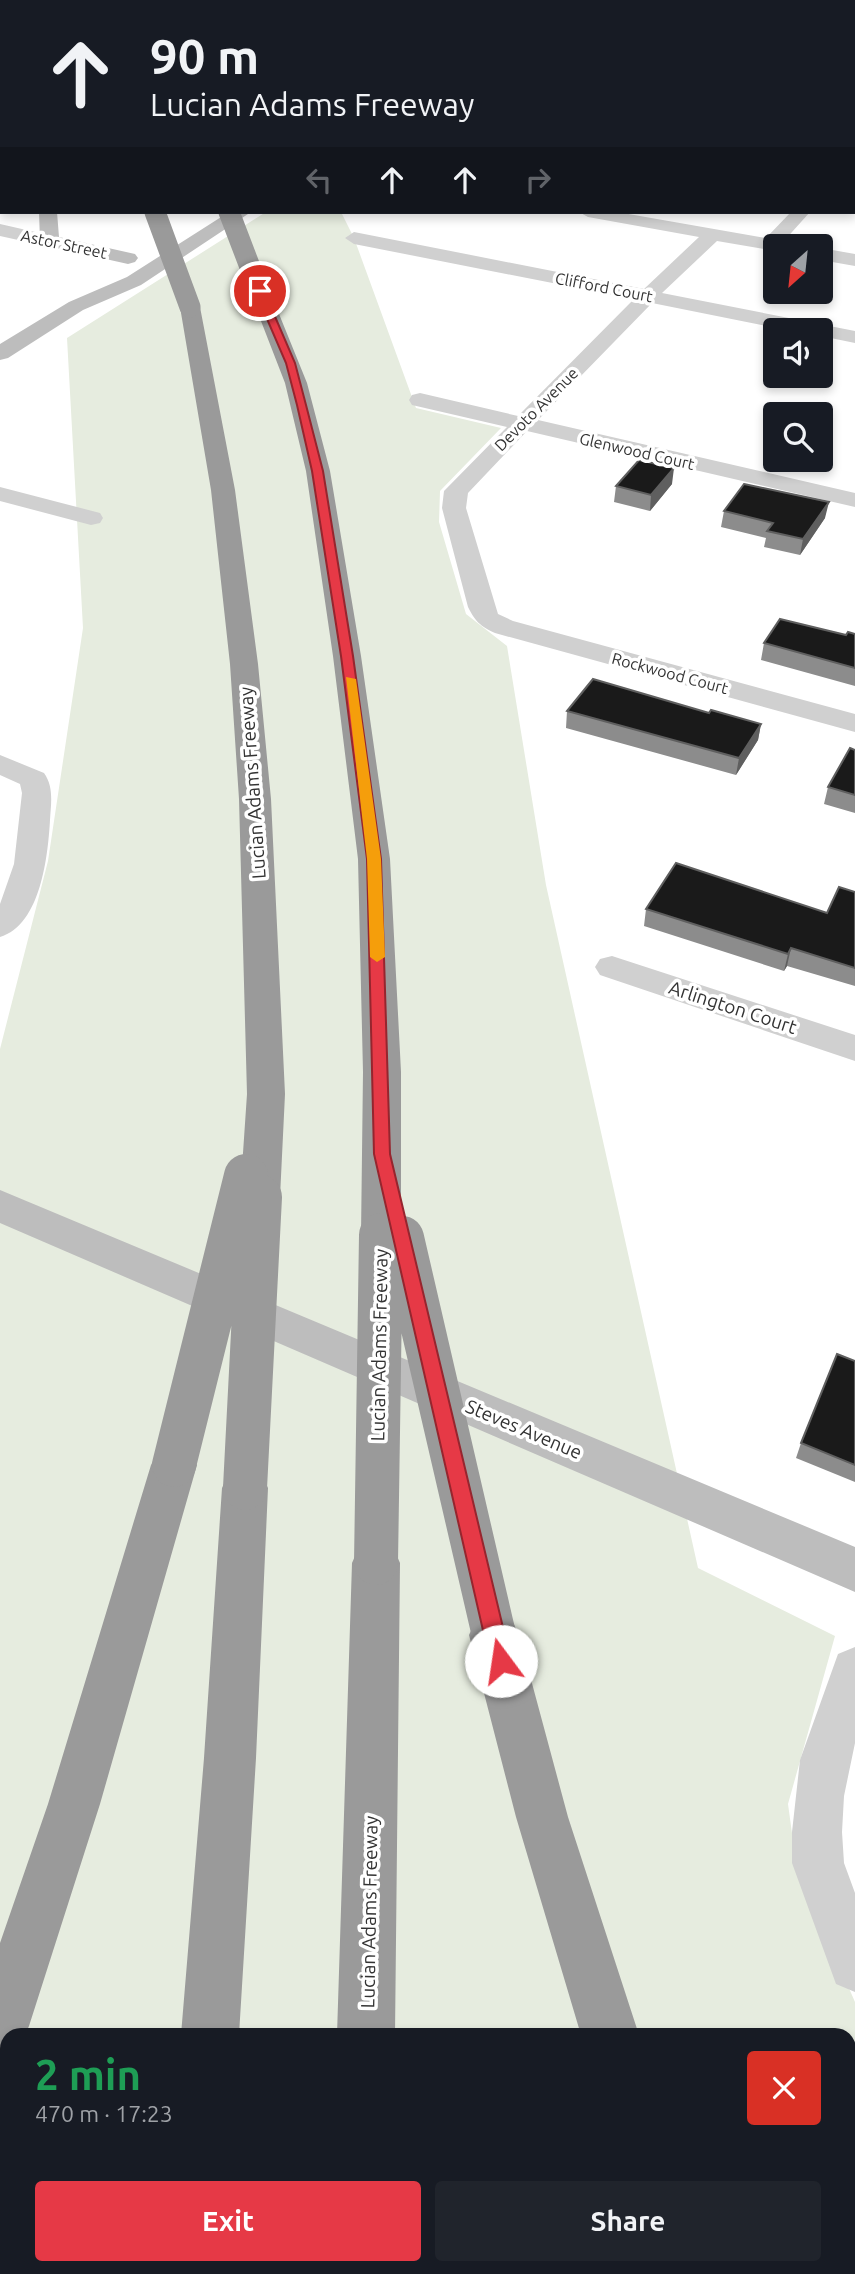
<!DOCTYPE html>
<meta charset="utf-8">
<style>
body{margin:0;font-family:Ubuntu,sans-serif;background:#20242c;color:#f1f3f6;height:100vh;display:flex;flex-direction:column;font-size:26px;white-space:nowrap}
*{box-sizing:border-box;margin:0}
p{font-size:23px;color:#9ea1a6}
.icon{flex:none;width:38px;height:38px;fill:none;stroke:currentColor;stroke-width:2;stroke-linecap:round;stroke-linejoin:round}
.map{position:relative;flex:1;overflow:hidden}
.sheet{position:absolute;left:0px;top:2028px;width:856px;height:247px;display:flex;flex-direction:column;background:#171b24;border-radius:21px 21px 0 0;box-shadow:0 4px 10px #0003}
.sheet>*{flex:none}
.banner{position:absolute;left:0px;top:0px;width:856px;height:214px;box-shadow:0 4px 10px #0003;background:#171b24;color:#f1f3f6;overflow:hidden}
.needle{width:46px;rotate:207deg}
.buttons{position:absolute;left:763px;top:234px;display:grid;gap:14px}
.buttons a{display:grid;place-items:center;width:70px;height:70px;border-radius:7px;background:#171b24;box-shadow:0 4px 10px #0003;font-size:35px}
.pin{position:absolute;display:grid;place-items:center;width:60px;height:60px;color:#fff;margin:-30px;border:4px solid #fff;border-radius:50%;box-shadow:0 2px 7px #0007}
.me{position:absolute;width:77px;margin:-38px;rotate:346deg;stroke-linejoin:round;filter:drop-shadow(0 0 5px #0008)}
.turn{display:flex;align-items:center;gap:24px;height:147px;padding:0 35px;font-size:32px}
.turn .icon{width:91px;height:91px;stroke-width:2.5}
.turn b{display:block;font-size:49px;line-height:60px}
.lanes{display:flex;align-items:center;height:66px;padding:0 35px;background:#0003;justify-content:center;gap:35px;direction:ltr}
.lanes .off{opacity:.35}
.round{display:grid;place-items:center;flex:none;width:74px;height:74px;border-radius:7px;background:#20242c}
.overview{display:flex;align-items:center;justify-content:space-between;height:119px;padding:0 35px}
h1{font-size:42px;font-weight:700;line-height:52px;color:#1e9e55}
.primary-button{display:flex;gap:14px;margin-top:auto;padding:14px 35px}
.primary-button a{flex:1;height:80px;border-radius:7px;background:#e63946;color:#fff;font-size:28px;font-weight:700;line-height:80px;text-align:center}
.primary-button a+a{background:#20242c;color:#f1f3f6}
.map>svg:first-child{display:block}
</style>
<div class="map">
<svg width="855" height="2274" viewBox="0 0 855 2274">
<rect width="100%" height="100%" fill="#fff"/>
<!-- green -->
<path fill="#e6ecdf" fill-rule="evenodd" d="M266,212H341L354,238L416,408L501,428L440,491L439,522L466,614L507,646L546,885L698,1568L835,1636L788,1804L797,1870L855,2002V2274H0V1049L48,861L83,628L67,338ZM7,2035H849V2268H7Z"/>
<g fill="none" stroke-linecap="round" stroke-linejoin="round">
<!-- street -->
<path fill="#d0d0d0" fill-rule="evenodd" d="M434,0H459L460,2H435Z
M0,69H2V79H0Z
M0,118L2,119V129L0,128Z
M579,212H617L766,238L791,212H810L783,242L791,247H775V251L717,241L662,293L855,331V343L821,336V331H792L652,303L538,420L855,493V507L527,431L468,493L466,508L498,614L513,621L855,714V732L495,633C480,626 475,621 468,607L442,508L444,491L507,427L412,405L409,400L412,395L420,393L518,416L634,299L354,244L345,238L354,232L644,289L699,237L588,217Z
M0,224L57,237L59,241L50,247L0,236Z
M821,248L855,254V266L821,260Z
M0,487L100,513L103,518L100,523L91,525L0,501Z
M0,755L44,773C54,787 51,803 50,820C48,855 41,925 0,937V904L14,864L22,793L20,784L0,775Z
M612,956L855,1035V1061L600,975L595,967L600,959Z
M855,1647V1743L844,1796L842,1832L844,1863L855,1893V1992L836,1984L792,1863V1832L800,1760L838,1654Z"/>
<!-- secondary -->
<path fill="#bdbdbd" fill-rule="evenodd" d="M168,0H182V2H168Z
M556,0H572L555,2Z
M0,12H2V23H0Z
M39,212H57L59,237L135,254L138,258L135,262L128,264L43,245L40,241Z
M229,212H251L141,285L83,310L8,358L0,360V344L69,302L127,277Z
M0,1190L855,1547V1592L0,1223Z"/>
<!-- highway -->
<path fill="#9a9a9a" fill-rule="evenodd" d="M0,0H15L16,2L2,3Z
M41,0H55L56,2H42Z
M101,0H115L116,2H102Z
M152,0H166V2H152Z
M250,261L257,263L260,267L307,383L330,471L361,656L390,859L401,1072V1235L395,1246L381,1251L367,1246L361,1235L363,1072L358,859L333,656L306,471L285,383L240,267L243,263Z
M190,301L197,303L200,307L235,490L258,664L271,799L285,1094L280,1197L274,1208L260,1212L246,1208L240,1197L247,1094L239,799L230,664L211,490L180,307L183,303Z
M174,1445L190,1451L197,1465L100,1804L29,2026L25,2035H7V2052L0,2055V1943L48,1804L151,1465L158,1451Z
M245,1467L261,1473L268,1488L256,1758L239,2035H181L204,1758L222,1488L229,1473Z
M376,1541L393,1547L400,1563L395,2035H337L352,1563L359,1547Z
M494,1611L511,1618L519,1635L568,1817L639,2035H581L516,1817L469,1635L477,1618Z
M163,2268H225L224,2274H162Z
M330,2268H392V2274H330Z
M651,2268H713L715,2274H653Z"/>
<!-- highway-bridge-far1 -->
<path stroke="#9a9a9a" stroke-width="21" d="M155,212L190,307
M229,212L250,267"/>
<!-- highway-bridge -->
<path stroke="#9a9a9a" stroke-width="44" d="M402,1238L494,1635
M174,1465L246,1176
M245,1488L260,1197
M376,1563L381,1235"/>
</g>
<!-- wall -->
<path fill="#8c8c8c" d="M855,0L854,52L855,175H854V2Z
M672,484L650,511L614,502L616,486Z
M724,511L825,518L800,555L764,547L766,538L721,527Z
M855,634V686L761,660L764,643Z
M567,711L709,713L761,724L758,740L736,775L566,728Z
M855,750V813L824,804L828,787Z
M855,892V986L787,966L784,971L644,926L646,909L827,913Z
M855,1361V1482L796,1458L801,1443Z"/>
<!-- shaded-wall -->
<path fill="#5f5f5f" d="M2,83V96L0,97V84Z
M674,468L672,484L650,511L651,495Z
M829,502L825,518L800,555L803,539Z
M761,724L758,740L736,775L739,758Z
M791,948L787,966L784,971L788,954Z"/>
<!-- building -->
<path fill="#1a1a1a" stroke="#5f5f5f" stroke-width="2" d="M572,0H855V41L854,42V2H569Z
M854,50L855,53V136L854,144Z
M639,460L674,468L651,495L616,486Z
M744,484L829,502L803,539L767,531L773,523L724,511Z
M780,619L846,635L848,632L855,634V668L764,643Z
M593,679L709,713L711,710L761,724L739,758L567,711Z
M850,748L855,750V795L828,787Z
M676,863L827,913L839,887L855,892V968L791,948L788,954L646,909Z
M837,1354L855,1361V1465L801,1443Z"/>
<!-- route -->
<path fill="#e63946" stroke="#96252e" stroke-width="2" d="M260,288L264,291L295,363L306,405L323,471L353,656L381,859L390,1154L511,1661L508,1668L501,1671L493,1668L490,1661L374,1154L367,859L341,656L312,471L297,405L286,363L255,291Z"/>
<!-- slow -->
<path fill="#f59e0b" d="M346,677L356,679L381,859L385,957L377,962L370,957L367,859Z"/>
<g text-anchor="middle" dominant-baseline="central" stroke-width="7" stroke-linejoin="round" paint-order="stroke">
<!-- far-street labels -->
<g font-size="16" fill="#333" stroke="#fff">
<text transform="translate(64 244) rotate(12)">Astor Street</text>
<text transform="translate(604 287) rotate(11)">Clifford Court</text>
<text transform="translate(536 409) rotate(-45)">Devoto Avenue</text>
<text transform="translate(637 451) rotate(13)">Glenwood Court</text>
<text transform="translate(670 673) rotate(15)">Rockwood Court</text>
</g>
<!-- street labels -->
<g font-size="19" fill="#333" stroke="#fff">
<text transform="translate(252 783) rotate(-94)">Lucian Adams Freeway</text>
<text transform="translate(733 1007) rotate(18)">Arlington Court</text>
<text transform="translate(379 1345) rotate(-89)">Lucian Adams Freeway</text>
<text transform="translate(524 1429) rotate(23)">Steves Avenue</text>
<text transform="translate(369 1912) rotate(-89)">Lucian Adams Freeway</text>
</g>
</g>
</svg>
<div class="buttons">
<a><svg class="needle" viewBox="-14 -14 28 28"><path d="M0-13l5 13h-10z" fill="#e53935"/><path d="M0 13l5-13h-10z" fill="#9ea1a6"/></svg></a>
<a><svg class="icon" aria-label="sound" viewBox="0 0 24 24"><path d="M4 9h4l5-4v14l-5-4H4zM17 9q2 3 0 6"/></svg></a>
<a><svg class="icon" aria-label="search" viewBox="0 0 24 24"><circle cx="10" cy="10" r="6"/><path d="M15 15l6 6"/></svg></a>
</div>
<div class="pin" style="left:260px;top:291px;background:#d93025"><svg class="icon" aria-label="arrive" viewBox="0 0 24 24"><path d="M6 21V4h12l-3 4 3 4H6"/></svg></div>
<svg class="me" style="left:501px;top:1661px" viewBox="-20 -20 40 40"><circle r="19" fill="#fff"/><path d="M0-13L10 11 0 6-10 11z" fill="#e63946"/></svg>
<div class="banner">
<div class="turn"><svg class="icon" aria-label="ahead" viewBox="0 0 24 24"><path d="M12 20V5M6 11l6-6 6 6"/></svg><div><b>90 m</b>Lucian Adams Freeway</div></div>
<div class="lanes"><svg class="icon off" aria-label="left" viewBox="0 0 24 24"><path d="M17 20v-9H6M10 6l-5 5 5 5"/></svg><svg class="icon" aria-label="ahead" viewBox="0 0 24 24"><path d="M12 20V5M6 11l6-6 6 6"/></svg><svg class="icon" aria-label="ahead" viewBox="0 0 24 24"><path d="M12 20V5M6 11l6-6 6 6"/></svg><svg class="icon off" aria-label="right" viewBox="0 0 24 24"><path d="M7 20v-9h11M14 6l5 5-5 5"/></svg></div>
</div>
<section class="sheet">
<div class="overview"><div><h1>2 min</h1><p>470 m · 17:23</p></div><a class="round" style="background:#d93025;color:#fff"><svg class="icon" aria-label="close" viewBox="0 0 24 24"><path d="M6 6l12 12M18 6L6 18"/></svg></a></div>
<div class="primary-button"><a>Exit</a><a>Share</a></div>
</section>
</div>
